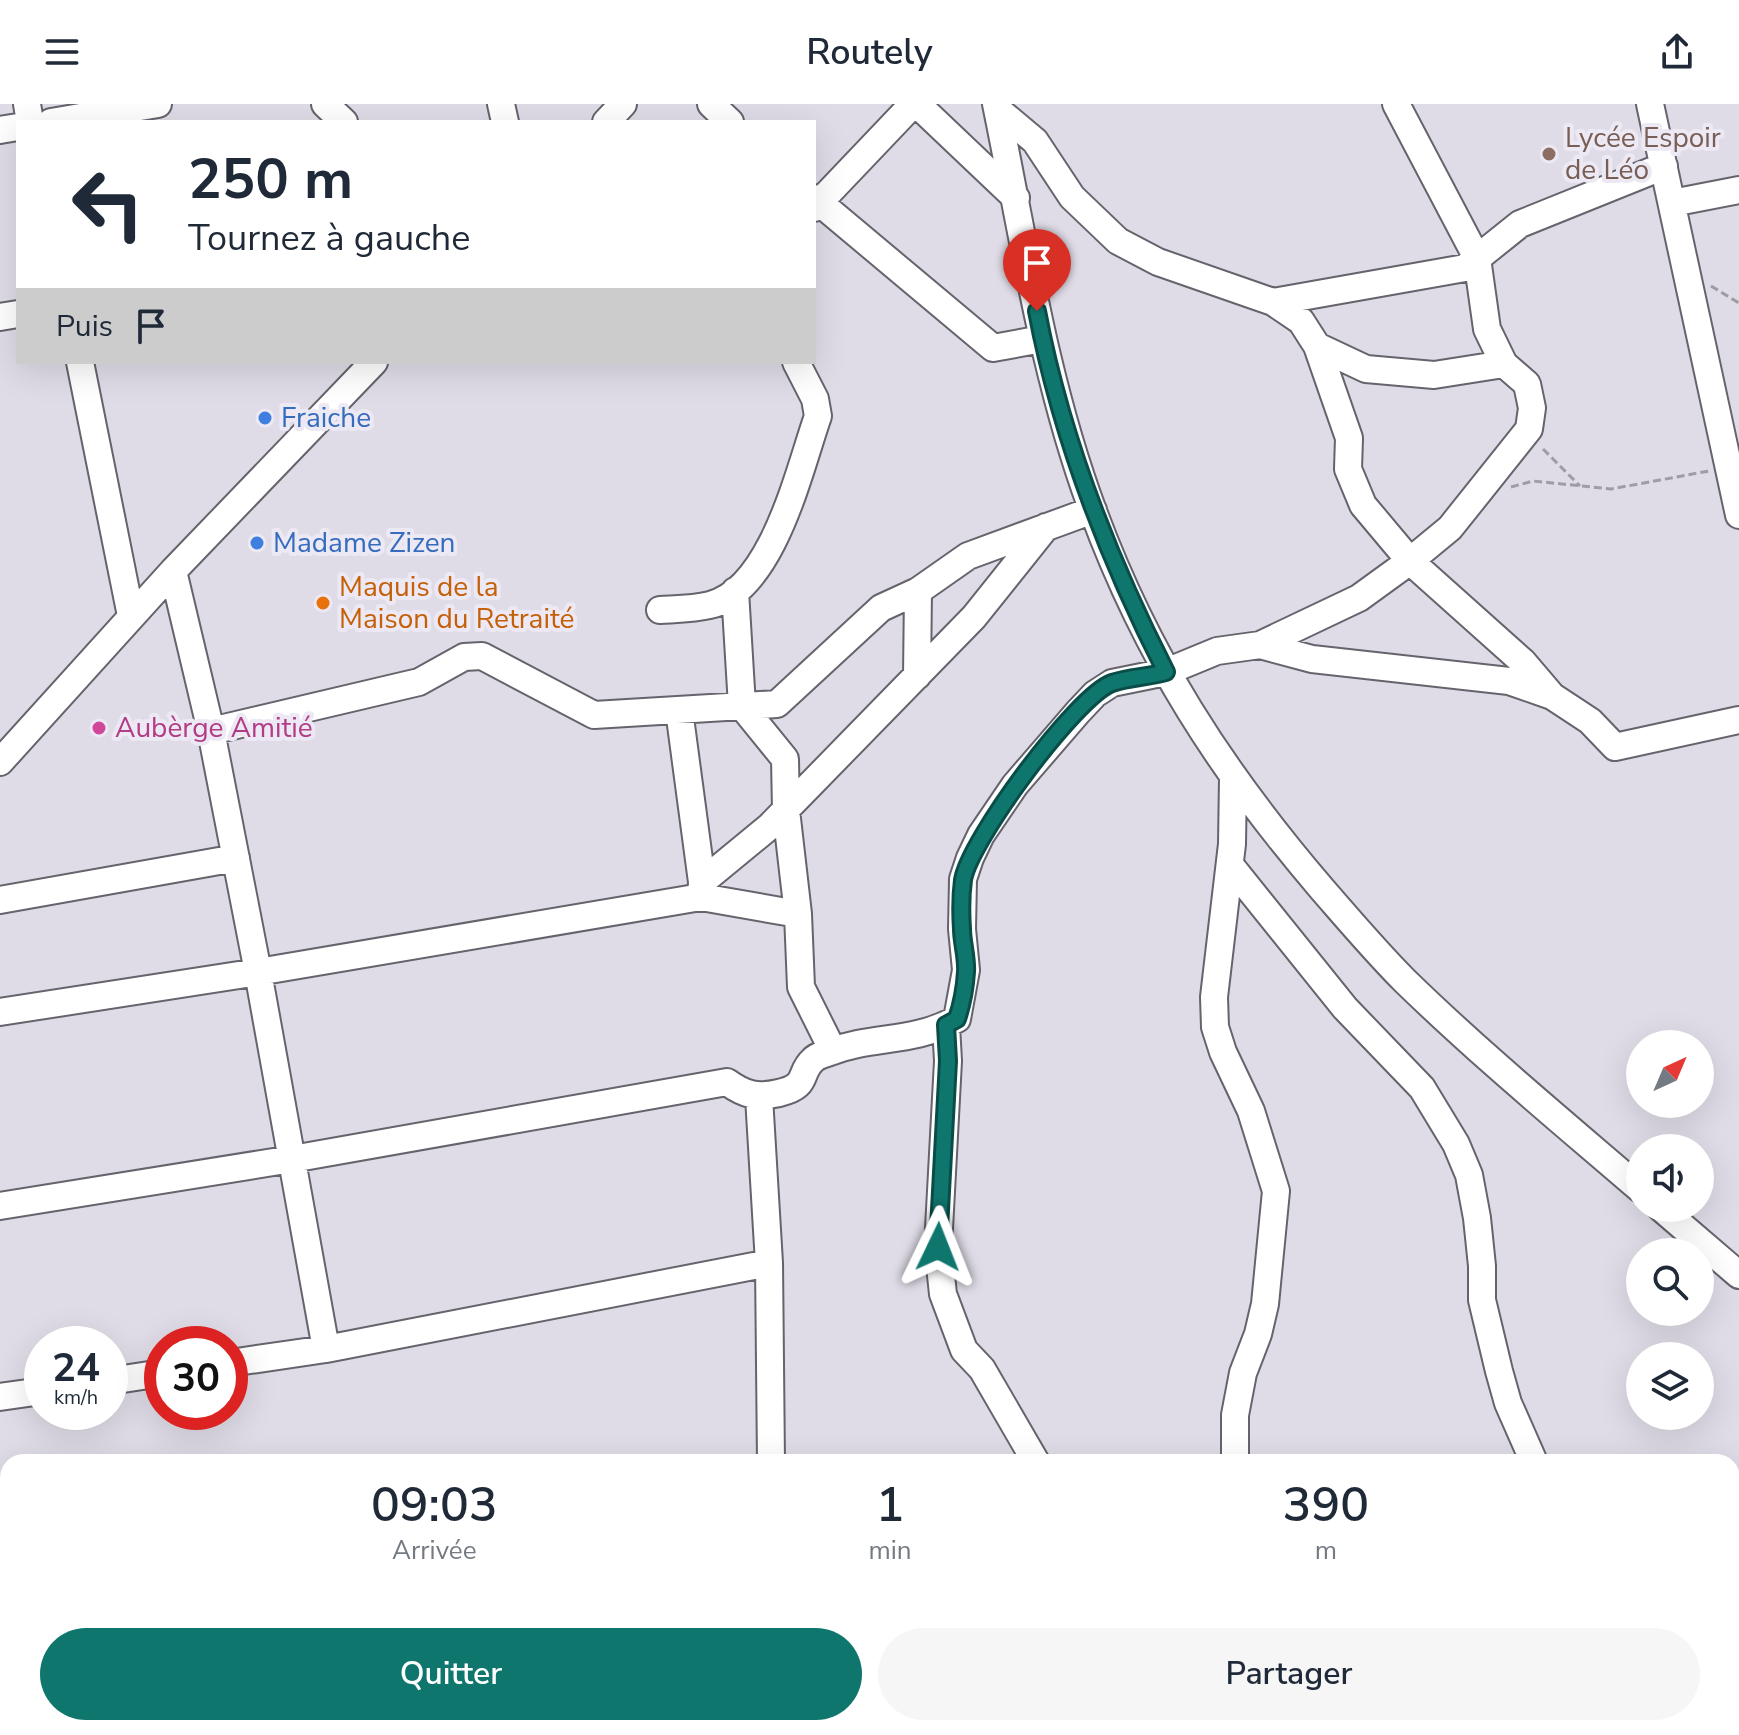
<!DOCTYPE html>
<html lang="fr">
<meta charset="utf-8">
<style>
body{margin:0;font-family:"Nunito Sans",sans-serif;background:#f6f6f7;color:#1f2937;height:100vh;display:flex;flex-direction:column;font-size:30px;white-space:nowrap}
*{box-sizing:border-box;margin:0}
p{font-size:26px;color:#747a83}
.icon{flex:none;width:44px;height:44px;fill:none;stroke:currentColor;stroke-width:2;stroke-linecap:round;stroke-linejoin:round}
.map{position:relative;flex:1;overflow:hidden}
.details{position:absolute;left:0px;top:1350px;width:1740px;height:282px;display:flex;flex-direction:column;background:#fff;border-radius:24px 24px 0 0;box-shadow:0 8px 32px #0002}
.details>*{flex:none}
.banner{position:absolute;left:16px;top:16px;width:800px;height:244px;border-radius:0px;box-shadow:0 8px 32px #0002;background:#fff;color:#1f2937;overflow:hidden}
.needle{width:52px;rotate:44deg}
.controls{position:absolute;left:1626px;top:926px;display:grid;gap:16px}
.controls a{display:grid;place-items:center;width:88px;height:88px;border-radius:50%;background:#fff;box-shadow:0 8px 32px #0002;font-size:40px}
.speed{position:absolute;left:24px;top:1222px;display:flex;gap:16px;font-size:40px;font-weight:700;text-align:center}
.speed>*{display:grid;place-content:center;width:104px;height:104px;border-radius:50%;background:#fff;box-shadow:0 8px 32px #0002;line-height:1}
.speed small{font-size:20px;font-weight:400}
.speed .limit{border:12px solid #d22;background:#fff;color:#111}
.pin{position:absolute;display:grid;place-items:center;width:68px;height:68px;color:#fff;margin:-82px -34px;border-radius:50% 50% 50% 0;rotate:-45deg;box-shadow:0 0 8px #0007}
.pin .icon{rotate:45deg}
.me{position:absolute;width:88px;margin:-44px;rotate:2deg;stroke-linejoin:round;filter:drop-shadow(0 0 6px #0008)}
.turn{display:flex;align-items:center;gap:28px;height:168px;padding:0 40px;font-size:36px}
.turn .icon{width:104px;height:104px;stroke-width:2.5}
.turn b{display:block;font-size:56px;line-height:68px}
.then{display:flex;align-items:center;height:76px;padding:0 40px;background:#0003;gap:16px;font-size:30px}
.eta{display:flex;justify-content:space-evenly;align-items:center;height:136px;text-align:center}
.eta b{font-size:48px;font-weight:600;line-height:56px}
.action{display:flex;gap:16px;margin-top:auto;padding:16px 40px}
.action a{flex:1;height:92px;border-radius:48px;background:#0f766e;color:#fff;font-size:32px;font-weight:600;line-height:92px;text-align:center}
.action a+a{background:#f6f6f7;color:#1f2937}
header{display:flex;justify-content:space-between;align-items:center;height:104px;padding:0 40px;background:#fff;font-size:36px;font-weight:600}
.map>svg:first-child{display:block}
</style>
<header><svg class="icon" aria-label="menu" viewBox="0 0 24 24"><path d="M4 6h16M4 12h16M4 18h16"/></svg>Routely<svg class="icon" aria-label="share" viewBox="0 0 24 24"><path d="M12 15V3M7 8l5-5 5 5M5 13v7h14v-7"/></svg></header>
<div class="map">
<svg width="1739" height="1631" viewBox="0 0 1739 1631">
<rect width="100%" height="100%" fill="#dfdce7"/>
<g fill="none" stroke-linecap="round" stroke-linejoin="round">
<defs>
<path id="minor" d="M27,0L30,18
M325,0L344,18
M501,0L505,18
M711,0L730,18
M917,0L1016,94
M996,0C1024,136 1044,276 1093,407C1147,553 1221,667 1322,785C1349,816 1376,848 1405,877C1480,950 1561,1017 1640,1085
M1650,0L1739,411
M998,6L1035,37L1072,93L1118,137L1158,158L1273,198L1465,164L1520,120L1664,62
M51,18L158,0
M606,18L623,0
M0,26L18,23
M814,94L993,244L1042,235
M1672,99L1739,86
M814,104L913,0
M1273,198L1301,217L1317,242L1349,334L1348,365L1363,401L1410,457L1523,558L1552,592
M0,213L18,210
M1317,242L1366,265L1434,271L1504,260
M80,258L131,512
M173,467L211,627L258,868L326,1245
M735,487L742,602L785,655L786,706L798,810L801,883L833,947
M660,506C676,505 694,505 710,501C773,485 799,366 818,312L815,295L796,258
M1260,541L1359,494L1410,457L1450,424L1529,325L1532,304L1527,280L1504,260L1487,225L1477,154L1396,0
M917,572L918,487
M679,606L702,778L701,793L798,810
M211,627L419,578L464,553L482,552L594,611L777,600L881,504L918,487L968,452L1093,406
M0,658L173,467L374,258
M1233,674L1232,740L1214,893L1215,923L1223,948L1251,1007L1276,1087L1265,1200L1258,1230L1243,1269L1235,1311V1358
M1230,761L1345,904L1422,984L1456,1040L1469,1071L1477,1114L1482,1162V1196L1499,1267L1508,1299L1534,1358
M702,778L770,722L974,513L1046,423
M0,796L236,754
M0,908L258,868L701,793
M946,921L948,957L938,1143L943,1190L964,1246L982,1265L1036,1358
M759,993L769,1159L771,1358
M0,1102L292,1055L727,978C745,991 757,994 779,989C810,982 798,969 813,956C816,952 825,950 830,948C873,931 912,940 957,915L966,866L962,825L963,775L970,754L981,731L1015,681L1078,608L1095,590L1112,579L1166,568L1217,547L1260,541L1312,555L1509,577L1552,592L1590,617L1615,643L1739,616
M1661,1104L1739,1171
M230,1259L326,1245L769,1159
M110,1277L162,1269
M0,1293L42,1287
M947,1624L949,1628L955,1624
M1195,1624L1199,1631
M1674,1624L1689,1631"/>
</defs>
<!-- minor casing -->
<use href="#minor" stroke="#65636c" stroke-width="30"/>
<!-- path -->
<path stroke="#9f9ca5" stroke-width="3" stroke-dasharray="8 4" stroke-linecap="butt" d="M1711,182L1739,199
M1543,345L1580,382
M1511,383L1533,377L1611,385L1709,367"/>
<!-- minor -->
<use href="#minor" stroke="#fff" stroke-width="26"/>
</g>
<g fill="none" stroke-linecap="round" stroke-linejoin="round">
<defs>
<path id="route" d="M938,1143L948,957L946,921L957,915C962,900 965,884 966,868C967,853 962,839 962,825C961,810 961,791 963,776C969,737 1076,592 1112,579C1129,573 1149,573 1166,568C1108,454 1061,334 1037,207"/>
</defs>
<!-- route casing -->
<use href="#route" stroke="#0a4d48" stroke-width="20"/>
<!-- route -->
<use href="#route" stroke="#0f766e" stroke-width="14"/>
</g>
<!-- markers -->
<circle fill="#8d6e63" stroke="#ece9f4" stroke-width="3" cx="1549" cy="50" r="8"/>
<g fill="#3f7fe0" stroke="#ece9f4" stroke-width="3">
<circle cx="265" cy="314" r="8"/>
<circle cx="257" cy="439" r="8"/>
</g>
<circle fill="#e8710a" stroke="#ece9f4" stroke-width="3" cx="323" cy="499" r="8"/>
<circle fill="#d1479c" stroke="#ece9f4" stroke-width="3" cx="99" cy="624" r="8"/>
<g text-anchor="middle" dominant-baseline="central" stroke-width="8" stroke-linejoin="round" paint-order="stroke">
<!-- education labels -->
<g font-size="28" fill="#785e54" stroke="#ece9f4" text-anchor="start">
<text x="1565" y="34">Lycée Espoir<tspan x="1565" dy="32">de Léo</tspan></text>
</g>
<!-- shop labels -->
<g font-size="28" fill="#366cbe" stroke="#ece9f4" text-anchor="start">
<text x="281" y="314">Fraiche</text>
<text x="273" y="439">Madame Zizen</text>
</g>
<!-- food labels -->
<g font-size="28" fill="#c56008" stroke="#ece9f4" text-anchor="start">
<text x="339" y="483">Maquis de la<tspan x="339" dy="32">Maison du Retraité</tspan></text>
</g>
<!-- hotel labels -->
<g font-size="28" fill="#b23c85" stroke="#ece9f4" text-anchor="start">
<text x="115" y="624">Aubèrge Amitié</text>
</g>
</g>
</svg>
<div class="controls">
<a><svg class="needle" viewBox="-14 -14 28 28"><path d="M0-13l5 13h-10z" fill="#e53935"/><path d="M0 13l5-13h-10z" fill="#747a83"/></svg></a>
<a><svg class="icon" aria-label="sound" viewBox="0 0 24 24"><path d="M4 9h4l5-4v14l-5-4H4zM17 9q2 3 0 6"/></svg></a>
<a><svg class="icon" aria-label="search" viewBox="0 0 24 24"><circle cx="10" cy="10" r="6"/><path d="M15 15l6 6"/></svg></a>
<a><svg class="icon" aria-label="layers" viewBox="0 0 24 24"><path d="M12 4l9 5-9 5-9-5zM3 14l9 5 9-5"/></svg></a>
</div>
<div class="speed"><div>24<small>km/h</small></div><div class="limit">30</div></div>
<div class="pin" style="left:1037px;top:207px;background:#d93025"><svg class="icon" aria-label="arrive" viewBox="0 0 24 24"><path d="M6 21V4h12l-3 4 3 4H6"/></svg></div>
<svg class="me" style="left:938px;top:1143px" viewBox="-20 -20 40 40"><path d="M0-17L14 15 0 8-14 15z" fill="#0f766e" stroke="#fff" stroke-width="4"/></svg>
<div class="banner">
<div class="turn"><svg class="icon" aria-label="left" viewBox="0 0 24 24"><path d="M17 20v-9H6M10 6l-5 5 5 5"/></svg><div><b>250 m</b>Tournez à gauche</div></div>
<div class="then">Puis<svg class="icon" aria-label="arrive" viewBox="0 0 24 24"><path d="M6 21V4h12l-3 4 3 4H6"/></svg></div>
</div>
<section class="details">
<div class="eta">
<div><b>09:03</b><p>Arrivée</p></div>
<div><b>1</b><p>min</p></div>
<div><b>390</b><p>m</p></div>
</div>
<div class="action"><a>Quitter</a><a>Partager</a></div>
</section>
</div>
